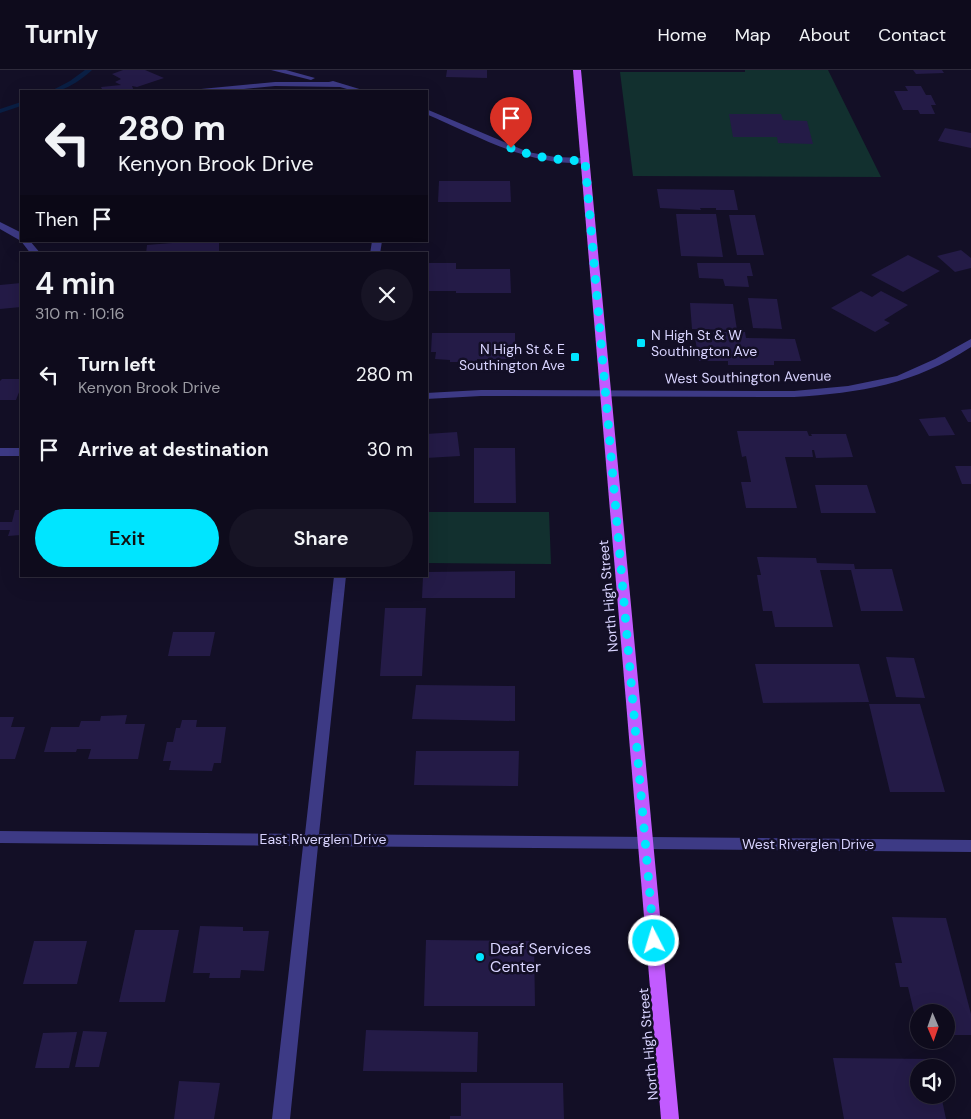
<!DOCTYPE html>
<meta charset="utf-8">
<style>
body{margin:0;font-family:"DM Sans",sans-serif;background:#171425;color:#f1f3f6;height:100vh;display:flex;flex-direction:column;font-size:19px;white-space:nowrap}
*{box-sizing:border-box;margin:0}
p{font-size:16px;color:#9b9ba3}
.icon{flex:none;width:28px;height:28px;fill:none;stroke:currentColor;stroke-width:2;stroke-linecap:round;stroke-linejoin:round}
.map{position:relative;flex:1;overflow:hidden}
.details{position:absolute;left:20px;top:182px;width:408px;height:325px;display:flex;flex-direction:column;background:#0e0b1c;border-radius:0px;box-shadow:0 5px 20px #0002,0 0 0 1px #2e2b3b}
.details>*{flex:none}
.hud{position:absolute;left:20px;top:20px;width:408px;height:152px;border-radius:0px;box-shadow:0 5px 20px #0002,0 0 0 1px #2e2b3b;background:#0e0b1c;color:#f1f3f6;overflow:hidden}
.needle{width:32px;rotate:178deg}
.buttons{position:absolute;left:910px;top:934px;display:grid;gap:10px}
.buttons a{display:grid;place-items:center;width:45px;height:45px;border-radius:50%;background:#0e0b1c;box-shadow:0 5px 20px #0002,0 0 0 1px #2e2b3b;font-size:25px}
.pin{position:absolute;display:grid;place-items:center;width:42px;height:42px;color:#fff;margin:-51px -21px;border-radius:50% 50% 50% 0;rotate:-45deg;box-shadow:0 0 5px #0007}
.pin .icon{rotate:45deg}
.me{position:absolute;width:55px;margin:-28px;rotate:355deg;stroke-linejoin:round;filter:drop-shadow(0 0 4px #0008)}
.turn{display:flex;align-items:center;gap:18px;height:105px;padding:0 15px;font-size:22px}
.turn .icon{width:65px;height:65px;stroke-width:2.5}
.turn b{display:block;font-size:35px;line-height:42px}
.then{display:flex;align-items:center;height:48px;padding:0 15px;background:#0003;gap:10px;font-size:19px}
.round{display:grid;place-items:center;flex:none;width:52px;height:52px;border-radius:26px;background:#171425}
.overview{display:flex;align-items:center;justify-content:space-between;height:85px;padding:0 15px}
h1{font-size:30px;font-weight:600;line-height:38px}
.primary-button{display:flex;gap:10px;margin-top:auto;padding:10px 15px}
.primary-button a{flex:1;height:58px;border-radius:30px;background:#00e5ff;color:#111;font-size:20px;font-weight:600;line-height:58px;text-align:center}
.primary-button a+a{background:#171425;color:#f1f3f6}
ul{padding:0;list-style:none}
li{display:flex;align-items:center;gap:15px;height:75px;padding:0 15px}
li div{flex:1}
li b{display:block;font-size:19px}
li em{font-style:normal}
header{display:flex;align-items:center;gap:30px;box-sizing:border-box;height:70px;padding:0 25px;background:#0e0b1c;border-bottom:1px solid #2e2b3b}
header strong{font-size:24px}
nav{display:flex;gap:28px;margin-inline-start:auto;font-size:18px}
.map>svg:first-child{display:block}
</style>
<header>
<strong>Turnly</strong>
<nav><a>Home</a><a>Map</a><a>About</a><a>Contact</a></nav>
</header>
<div class="map">
<svg width="971" height="1049" viewBox="0 0 971 1049">
<rect width="100%" height="100%" fill="#130f26"/>
<!-- green -->
<path fill="#12302f" d="M745,0H828L881,107L633,106L620,2H745Z
M426,442H549L551,494L426,493Z"/>
<g fill="none" stroke-linecap="round" stroke-linejoin="round">
<!-- stream -->
<path fill="#0a1f44" fill-rule="evenodd" d="M85,0H92C82,9 65,22 51,21L70,11Z
M21,32V36L0,43V39Z"/>
</g>
<!-- building -->
<path fill="#241b47" d="M123,0H145L164,8L137,17L132,16L134,21H103L101,17L121,15L115,12L121,9L112,4Z
M447,0H487V8L446,7Z
M913,0H942L944,3L916,4Z
M905,16H921L926,25H931L936,35H931L935,44H920L918,40H903L894,21H908Z
M729,44H781L783,50L807,51L813,74L778,73L777,67H733Z
M945,58L971,63V78L938,71Z
M439,111H510L511,132H438Z
M657,119L734,120L738,140H716V138H700L701,140L660,138Z
M676,144H716L723,187L681,186Z
M729,145H755L764,185H737Z
M197,171H219V183L146,184L147,175Z
M961,180L971,188V198L955,202L937,186Z
M908,185L940,201L903,222L871,205Z
M426,193H456V199H510L511,223H456V221H426Z
M697,193H750L753,206H747L749,217L725,216L723,209L699,208Z
M21,213V237L0,239V215Z
M861,221L872,227L881,221L908,235L884,250L890,253L875,262L831,238Z
M748,228L777,229L782,259L753,258Z
M690,233L733,234L737,260L692,259Z
M713,262H745L746,268L795,269L801,291H774V295H728V291H699L695,268H714Z
M432,263H515V289H477V292H450V290L435,289L436,282H431Z
M2,309H21V317L16,330H0V311Z
M971,339V352H968L961,340Z
M945,347L955,365L929,366L919,349Z
M737,361H807L809,366H812L811,364H846L853,387L816,388L814,380H812L813,387H785L797,438H746L741,412H751L746,386L742,387Z
M457,362L460,386L426,388V364Z
M474,378H515L516,433H474Z
M955,396H971V414H962Z
M815,415H867L876,443H821Z
M15,440H21V465L8,466L10,460H0V452H12Z
M757,487L816,488L817,493L854,494L855,499H892L903,541H861L851,500H820L833,557H775L772,541H763L757,505H761Z
M515,501V528H422L423,506H426V502Z
M385,538H426L422,606H380Z
M173,562H215L210,586H168Z
M886,587L914,588L925,628L896,627Z
M755,594H859L869,632L763,633Z
M416,615L515,616V651L412,649Z
M869,634H920L945,722H890Z
M127,645L125,654H145L138,689H88L91,679H77L76,682H44L51,657H79L81,651H100L101,646Z
M0,647H14L11,657H25L15,689H0Z
M182,650H197L196,657H226L221,693H214L212,701L169,700L171,691H163L167,672H173L176,658H180Z
M416,681H519L518,716L414,715Z
M892,847L946,848L971,944V965H946V942H919L918,959L908,917H900L895,893H902Z
M200,856L243,857V861H269L264,901L241,900L240,908H209L210,903H193Z
M135,860H179L165,932H119Z
M426,870L534,871L535,936H424Z
M34,871H87L77,914H23Z
M366,960L478,962L477,1002L363,1001Z
M83,961L107,962L99,997H75Z
M77,962L69,998H35L43,963Z
M833,988L932,989L934,998H919V1025H941L946,1049H844Z
M179,1011L220,1013L214,1049H174Z
M461,1013H563L564,1049H450V1046H461Z"/>
<g fill="none" stroke-linecap="round" stroke-linejoin="round">
<!-- minor -->
<path fill="#3d3a85" fill-rule="evenodd" d="M271,0H286L315,8L311,10Z
M333,11L366,21H354L340,17L275,16L224,21H197L201,19L275,12H329Z
M426,39L528,82L555,87L585,88L589,91C584,95 578,93 571,93C520,91 473,64 426,44Z
M0,152L20,162L21,171H30L41,184H31L21,171L0,159Z
M372,171H382L380,184H370Z
M971,269V277C915,314 860,323 794,327L481,326L426,329V323L481,320L794,321L848,316L897,306L935,289Z
M0,378H21V386H0Z
M334,506H346L319,764L971,770V782L318,776L290,1049H272L303,776L0,773V761L305,764Z"/>
<!-- major -->
<path fill="#c25bff" fill-rule="evenodd" d="M573,0H581L679,1049H661Z"/>
</g>
<g fill="none" stroke-linecap="round" stroke-linejoin="round">
<!-- route -->
<path stroke="#00e5ff" stroke-width="9" stroke-dasharray="0 16.2" d="M511,78C535,88 559,90 585,91L654,871"/>
</g>
<!-- markers -->
<g fill="#00e5ff" stroke="#130f26" stroke-width="2">
<rect x="636" y="268" width="10" height="10" rx="2.5"/>
<rect x="570" y="282" width="10" height="10" rx="2.5"/>
<circle cx="480" cy="887" r="5"/>
</g>
<g text-anchor="middle" dominant-baseline="central" stroke-width="5" stroke-linejoin="round" paint-order="stroke">
<!-- poi labels -->
<g font-size="14" fill="#d9d4ff" stroke="#130f26" text-anchor="start">
<text x="651" y="265">N High St &amp; W<tspan x="651" dy="16">Southington Ave</tspan></text>
<text x="565" y="279" text-anchor="end">N High St &amp; E<tspan x="565" dy="16">Southington Ave</tspan></text>
</g>
<!-- street labels -->
<g font-size="14" fill="#d9d4ff" stroke="#130f26">
<text transform="translate(748 307) rotate(-1)">West Southington Avenue</text>
<text transform="translate(608 526) rotate(-95)">North High Street</text>
<text x="323" y="769">East Riverglen Drive</text>
<text x="808" y="774">West Riverglen Drive</text>
<text transform="translate(648 974) rotate(-95)">North High Street</text>
</g>
<!-- near-poi labels -->
<g font-size="16" fill="#d9d4ff" stroke="#130f26" text-anchor="start">
<text x="490" y="878">Deaf Services<tspan x="490" dy="18">Center</tspan></text>
</g>
</g>
</svg>
<div class="buttons">
<a><svg class="needle" viewBox="-14 -14 28 28"><path d="M0-13l5 13h-10z" fill="#e53935"/><path d="M0 13l5-13h-10z" fill="#9b9ba3"/></svg></a>
<a><svg class="icon" aria-label="sound" viewBox="0 0 24 24"><path d="M4 9h4l5-4v14l-5-4H4zM17 9q2 3 0 6"/></svg></a>
</div>
<div class="pin" style="left:511px;top:78px;background:#d93025"><svg class="icon" aria-label="arrive" viewBox="0 0 24 24"><path d="M6 21V4h12l-3 4 3 4H6"/></svg></div>
<svg class="me" style="left:654px;top:871px" viewBox="-20 -20 40 40"><circle r="17" fill="#00e5ff" stroke="#fff" stroke-width="3"/><path d="M0-11L8 9 0 5-8 9z" fill="#fff"/></svg>
<div class="hud">
<div class="turn"><svg class="icon" aria-label="left" viewBox="0 0 24 24"><path d="M17 20v-9H6M10 6l-5 5 5 5"/></svg><div><b>280 m</b>Kenyon Brook Drive</div></div>
<div class="then">Then<svg class="icon" aria-label="arrive" viewBox="0 0 24 24"><path d="M6 21V4h12l-3 4 3 4H6"/></svg></div>
</div>
<section class="details">
<div class="overview"><div><h1>4 min</h1><p>310 m · 10:16</p></div><a class="round"><svg class="icon" aria-label="close" viewBox="0 0 24 24"><path d="M6 6l12 12M18 6L6 18"/></svg></a></div>
<ul>
<li><svg class="icon" aria-label="left" viewBox="0 0 24 24"><path d="M17 20v-9H6M10 6l-5 5 5 5"/></svg><div><b>Turn left</b><p>Kenyon Brook Drive</p></div><em>280 m</em></li>
<li><svg class="icon" aria-label="arrive" viewBox="0 0 24 24"><path d="M6 21V4h12l-3 4 3 4H6"/></svg><div><b>Arrive at destination</b></div><em>30 m</em></li>
</ul>
<div class="primary-button"><a>Exit</a><a>Share</a></div>
</section>
</div>
